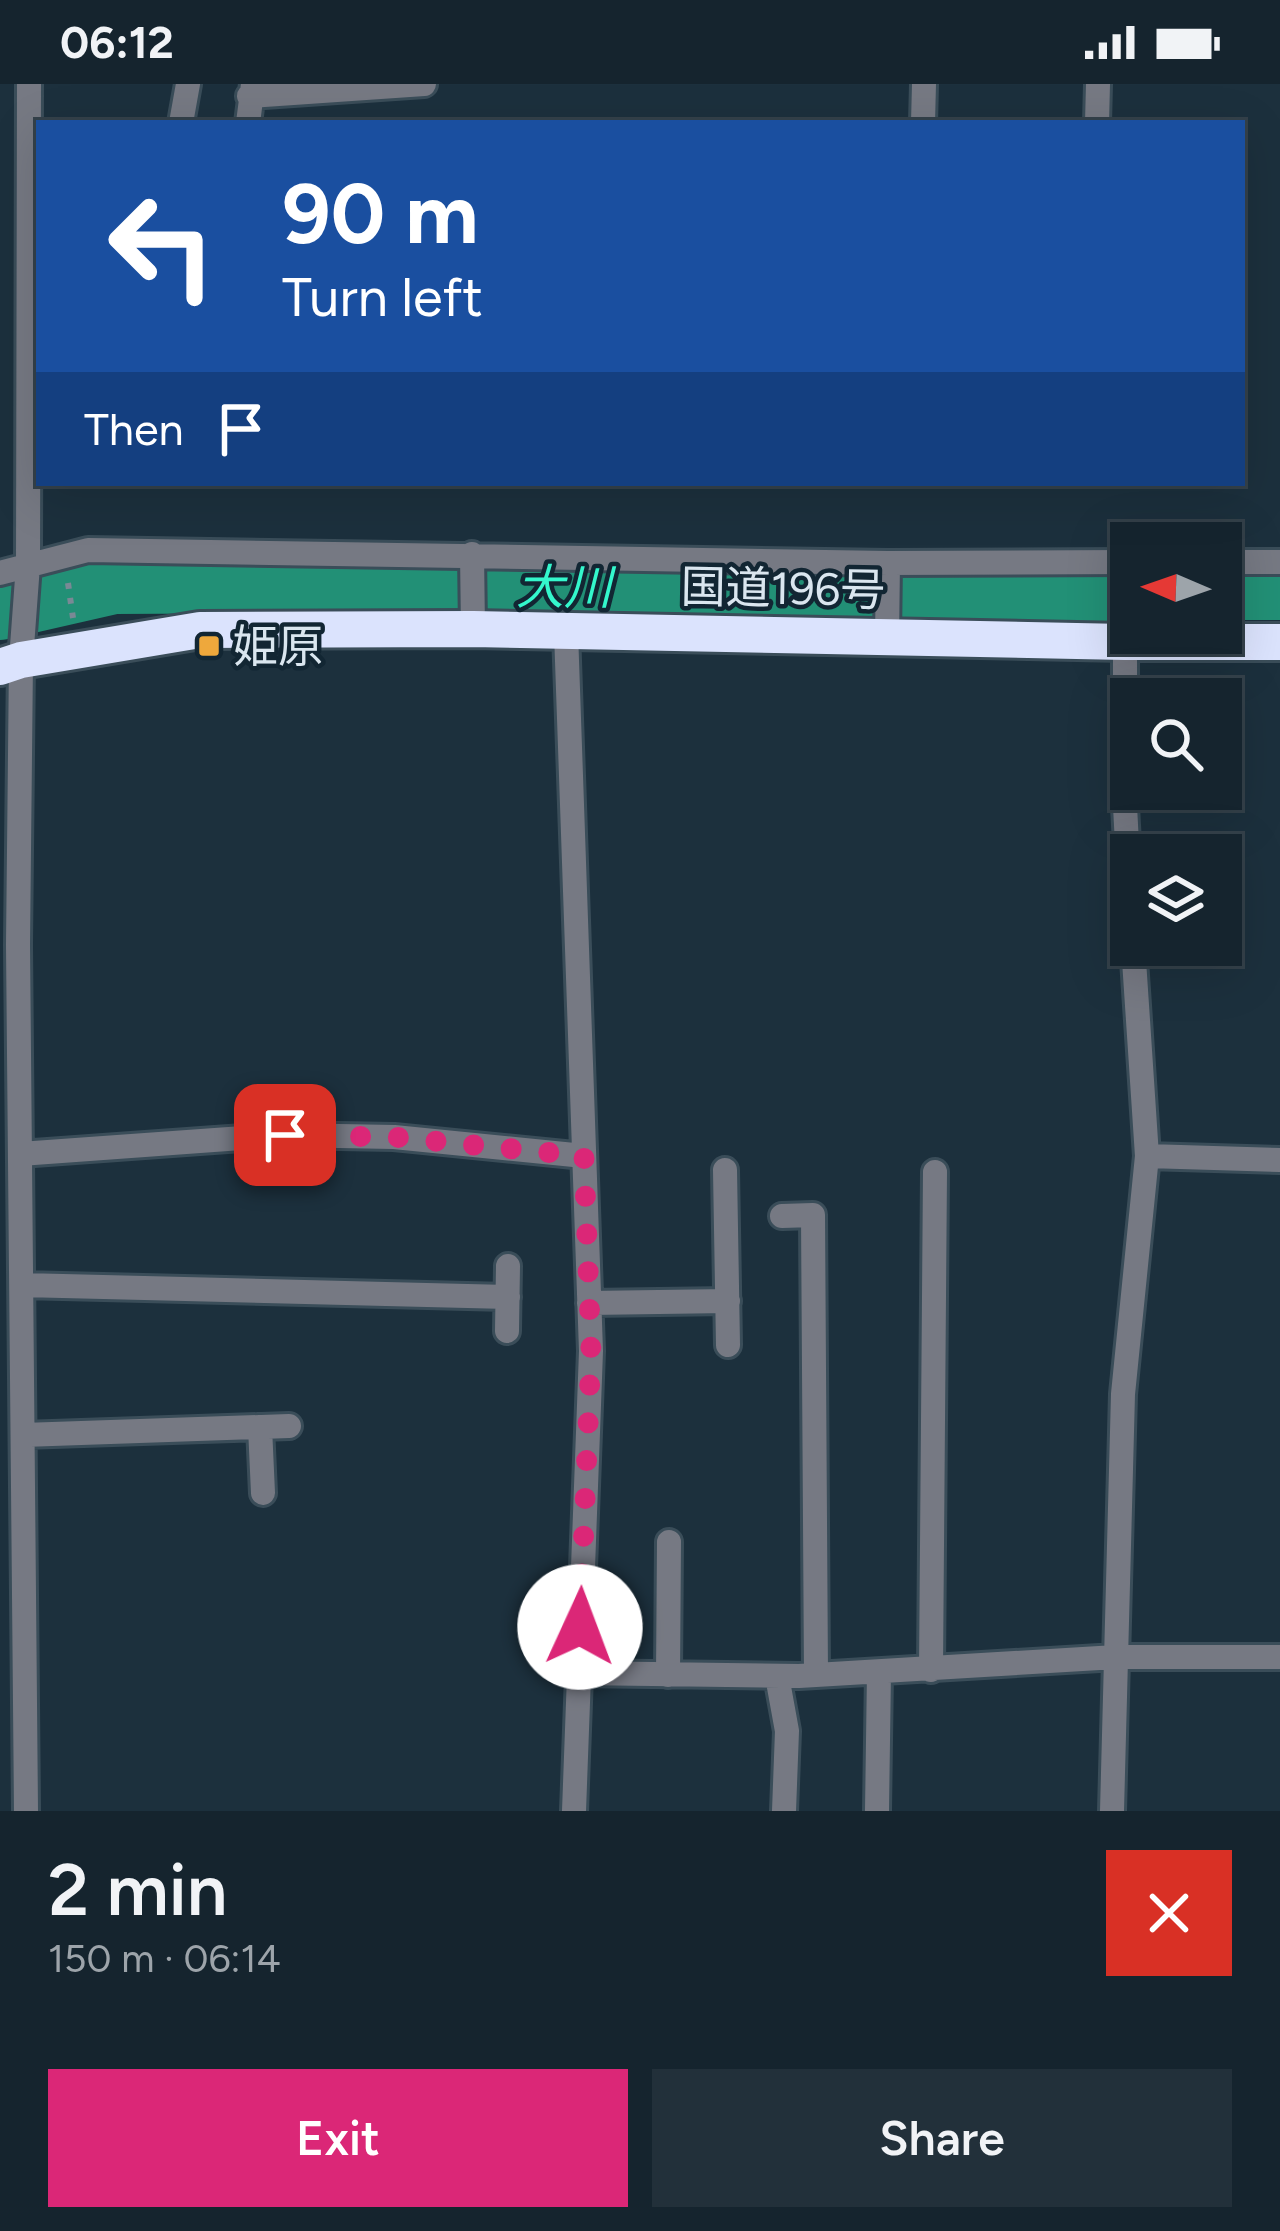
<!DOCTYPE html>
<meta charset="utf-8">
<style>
body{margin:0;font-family:Figtree,"Noto Sans JP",sans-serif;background:#22303a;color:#f1f3f6;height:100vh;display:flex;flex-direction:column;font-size:45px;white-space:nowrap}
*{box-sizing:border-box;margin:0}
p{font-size:39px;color:#9da4aa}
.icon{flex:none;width:66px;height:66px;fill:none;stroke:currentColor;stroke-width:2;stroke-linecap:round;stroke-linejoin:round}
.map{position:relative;height:1727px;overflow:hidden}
.panel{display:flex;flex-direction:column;background:#15242e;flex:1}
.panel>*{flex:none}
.banner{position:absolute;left:36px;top:36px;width:1209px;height:366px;border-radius:0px;box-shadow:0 12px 48px #0002,0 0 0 3px #34414a;background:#1a4fa0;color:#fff;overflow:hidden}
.needle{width:78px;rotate:272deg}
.fabs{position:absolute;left:1110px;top:438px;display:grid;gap:24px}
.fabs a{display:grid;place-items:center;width:132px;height:132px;border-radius:0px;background:#15242e;box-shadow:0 12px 48px #0002,0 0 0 3px #34414a;font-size:60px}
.pin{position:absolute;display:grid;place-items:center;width:102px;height:102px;color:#fff;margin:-51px;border-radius:24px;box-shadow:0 6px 18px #0006}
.me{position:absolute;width:132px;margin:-66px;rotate:2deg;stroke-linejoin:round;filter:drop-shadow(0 0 9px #0008)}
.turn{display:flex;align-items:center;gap:42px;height:252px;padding:0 48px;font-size:54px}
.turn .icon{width:156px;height:156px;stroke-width:2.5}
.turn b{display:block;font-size:84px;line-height:102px}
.then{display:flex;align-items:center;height:114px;padding:0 48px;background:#0003;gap:24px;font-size:45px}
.round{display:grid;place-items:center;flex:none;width:126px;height:126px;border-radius:0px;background:#22303a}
.summary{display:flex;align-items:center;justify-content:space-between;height:204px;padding:0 48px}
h1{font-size:72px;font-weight:600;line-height:90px}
.primary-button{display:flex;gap:24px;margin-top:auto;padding:24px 48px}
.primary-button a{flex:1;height:138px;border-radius:0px;background:#db2777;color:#fff;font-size:48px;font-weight:600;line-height:138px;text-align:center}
.primary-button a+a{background:#22303a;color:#f1f3f6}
.status{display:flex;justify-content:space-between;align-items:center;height:84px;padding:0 60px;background:#15242e;direction:ltr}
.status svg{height:33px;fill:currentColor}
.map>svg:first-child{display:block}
</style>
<div class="status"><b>06:12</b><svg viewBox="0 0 49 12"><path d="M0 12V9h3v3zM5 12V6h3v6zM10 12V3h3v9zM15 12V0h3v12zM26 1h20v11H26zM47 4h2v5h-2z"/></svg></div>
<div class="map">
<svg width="1280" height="1727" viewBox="0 0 1280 1727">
<rect width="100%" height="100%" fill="#1c303d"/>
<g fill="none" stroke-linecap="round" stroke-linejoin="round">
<!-- river -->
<path stroke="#229076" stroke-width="60" d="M1221,506H1280
M0,526L114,500L340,499L527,505L653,502L937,510L1131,507"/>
<defs>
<path id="street" d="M249,12L424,0
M181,39L188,0
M248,39L253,0
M923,39L924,0
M1097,39L1098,0
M472,470L473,545
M1221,478H1280
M0,489L88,466L888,479L1131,478
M566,548L591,1267L574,1727
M887,554L888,479
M1125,558V722L1131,835
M20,1070L285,1051L394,1053L584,1072
M1147,1072L1280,1076
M725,1086L728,1261
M782,1132L813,1131L816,1591
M22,1201L508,1213
M589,1219L728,1217
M507,1247L508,1182
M260,1343L263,1409
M23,1351L289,1342
M931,1586L935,1088
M578,1589L799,1592L1116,1573H1280
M668,1591L669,1458
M777,1592L787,1647L784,1727
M26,1727L18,861L21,576L28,481L29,0
M877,1727L879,1588
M1112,1727L1123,1310L1147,1072L1133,861"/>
<path id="highway" d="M0,583L21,576L200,546L473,545L1125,558H1280"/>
</defs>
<!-- street casing -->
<use href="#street" stroke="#3a4d59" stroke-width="30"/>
<!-- highway casing -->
<use href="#highway" stroke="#3a4d59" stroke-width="42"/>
<!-- path -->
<path stroke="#798995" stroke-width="6" stroke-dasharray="6 9" stroke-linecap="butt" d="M68,499L73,534"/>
<!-- street -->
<use href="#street" stroke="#767983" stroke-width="24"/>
<!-- highway -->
<use href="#highway" stroke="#dbe3fd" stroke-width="36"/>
</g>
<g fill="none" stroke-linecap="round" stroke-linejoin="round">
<!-- route -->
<path stroke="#db2777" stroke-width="21" stroke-dasharray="0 37.8" d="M285,1051L394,1053L584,1072L591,1267L580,1543"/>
</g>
<!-- markers -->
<rect fill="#eea83c" stroke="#122633" stroke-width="4.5" x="197" y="550" width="24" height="24" rx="6"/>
<g text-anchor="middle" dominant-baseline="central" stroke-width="9" stroke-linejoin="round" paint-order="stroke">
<!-- street labels -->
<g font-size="45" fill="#dae6ef" stroke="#122633">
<text transform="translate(783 504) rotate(1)">国道196号</text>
</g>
<!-- poi labels -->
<g font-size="45" fill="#dae6ef" stroke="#122633" text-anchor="start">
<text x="233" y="562">姫原</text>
</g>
<!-- water labels -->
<g font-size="48" font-style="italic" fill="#34f7cc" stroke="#122633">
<text x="564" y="503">大川</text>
</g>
</g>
</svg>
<div class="fabs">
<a><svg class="needle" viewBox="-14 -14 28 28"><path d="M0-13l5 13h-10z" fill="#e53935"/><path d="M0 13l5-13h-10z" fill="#9da4aa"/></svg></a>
<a><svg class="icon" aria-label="search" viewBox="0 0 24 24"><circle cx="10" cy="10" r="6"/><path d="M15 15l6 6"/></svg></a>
<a><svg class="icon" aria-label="layers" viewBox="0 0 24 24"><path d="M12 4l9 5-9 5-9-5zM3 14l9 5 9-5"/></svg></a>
</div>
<div class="pin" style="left:285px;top:1051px;background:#d93025"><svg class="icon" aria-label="arrive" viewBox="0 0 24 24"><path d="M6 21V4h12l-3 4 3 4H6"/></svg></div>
<svg class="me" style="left:580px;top:1543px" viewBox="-20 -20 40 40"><circle r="19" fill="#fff"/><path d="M0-13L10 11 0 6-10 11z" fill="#db2777"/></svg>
<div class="banner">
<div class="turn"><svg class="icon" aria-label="left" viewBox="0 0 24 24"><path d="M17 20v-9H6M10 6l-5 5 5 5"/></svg><div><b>90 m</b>Turn left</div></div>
<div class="then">Then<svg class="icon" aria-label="arrive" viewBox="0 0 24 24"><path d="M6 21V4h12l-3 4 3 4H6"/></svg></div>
</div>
</div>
<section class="panel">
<div class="summary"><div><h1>2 min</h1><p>150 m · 06:14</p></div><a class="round" style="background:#d93025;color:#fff"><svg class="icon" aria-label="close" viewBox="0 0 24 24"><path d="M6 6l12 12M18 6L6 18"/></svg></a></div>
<div class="primary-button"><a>Exit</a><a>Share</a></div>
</section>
